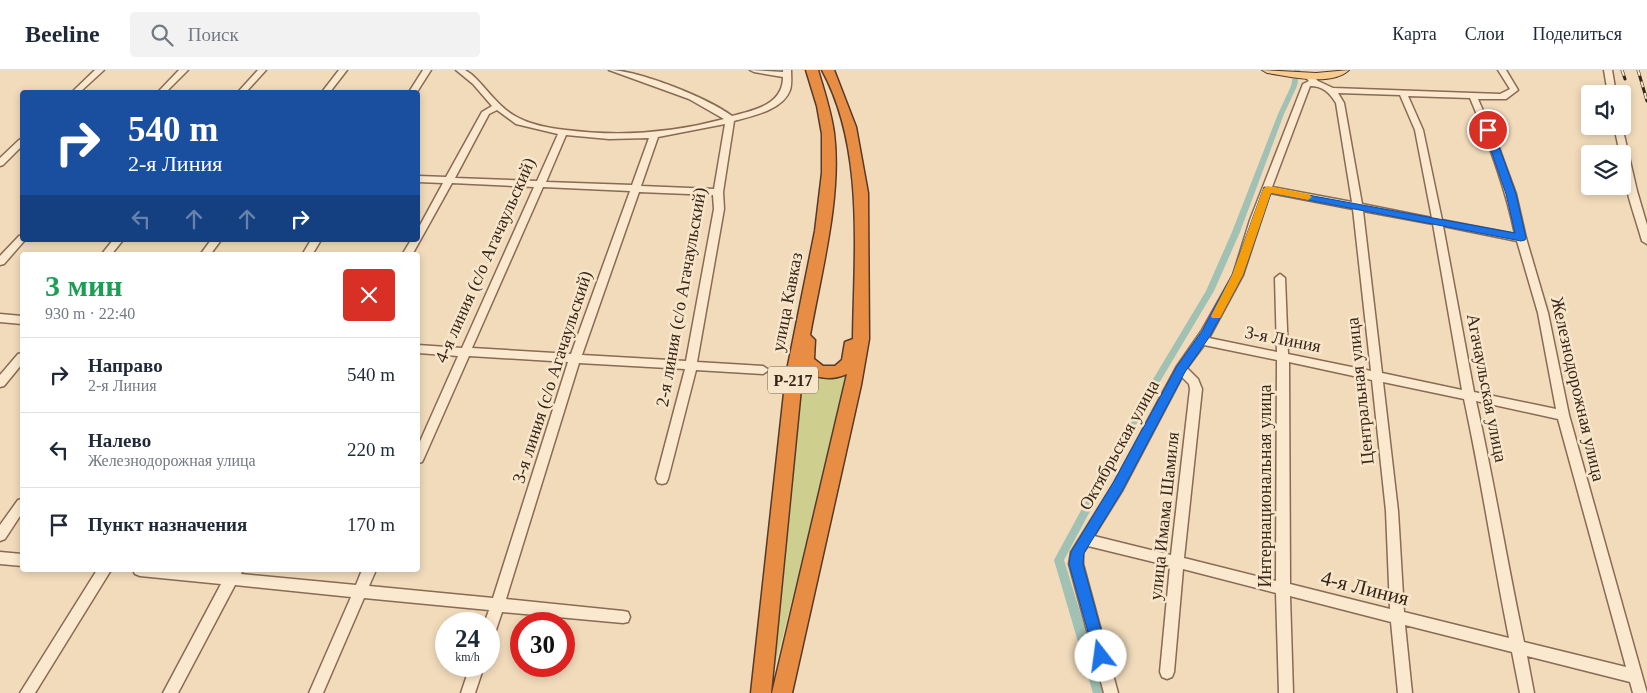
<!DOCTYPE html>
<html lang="ru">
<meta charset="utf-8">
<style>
body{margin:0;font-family:Georgia,serif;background:#f2f2f3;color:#1f2937;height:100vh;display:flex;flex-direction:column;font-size:19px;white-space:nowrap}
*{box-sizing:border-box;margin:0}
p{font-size:16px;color:#747a83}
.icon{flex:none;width:28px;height:28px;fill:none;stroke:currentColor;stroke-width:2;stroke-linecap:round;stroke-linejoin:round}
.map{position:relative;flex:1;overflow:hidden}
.side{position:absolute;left:20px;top:182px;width:400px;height:320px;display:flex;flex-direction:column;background:#fff;border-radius:5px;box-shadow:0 2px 8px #0003}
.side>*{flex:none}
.guide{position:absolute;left:20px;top:20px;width:400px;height:152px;border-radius:5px;box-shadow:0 2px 8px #0003;background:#1a4fa0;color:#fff;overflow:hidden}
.buttons{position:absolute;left:1581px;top:15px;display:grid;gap:10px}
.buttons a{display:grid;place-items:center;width:50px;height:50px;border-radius:5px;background:#fff;box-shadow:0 2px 8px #0003;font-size:25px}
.speed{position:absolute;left:435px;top:542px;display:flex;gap:10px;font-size:25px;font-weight:700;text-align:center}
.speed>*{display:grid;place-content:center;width:65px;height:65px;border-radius:50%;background:#fff;box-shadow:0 2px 8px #0003;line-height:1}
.speed small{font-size:12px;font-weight:400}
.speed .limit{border:8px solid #d22;background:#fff;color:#111}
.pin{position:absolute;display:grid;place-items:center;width:42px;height:42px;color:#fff;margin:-21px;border:2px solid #fff;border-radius:50%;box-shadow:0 1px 5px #0007}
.me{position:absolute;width:55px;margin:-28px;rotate:345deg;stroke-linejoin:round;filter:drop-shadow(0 0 4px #0008)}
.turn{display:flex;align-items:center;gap:18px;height:105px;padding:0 25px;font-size:22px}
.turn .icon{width:65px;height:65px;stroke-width:2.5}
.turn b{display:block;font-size:35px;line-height:42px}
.lanes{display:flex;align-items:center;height:48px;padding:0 25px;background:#0003;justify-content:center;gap:25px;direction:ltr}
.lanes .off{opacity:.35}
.round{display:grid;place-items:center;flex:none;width:52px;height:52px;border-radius:5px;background:#f2f2f3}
.head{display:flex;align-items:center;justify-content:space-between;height:85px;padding:0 25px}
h1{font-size:30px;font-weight:800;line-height:38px;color:#1e9e55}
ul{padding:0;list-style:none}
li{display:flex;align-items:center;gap:15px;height:75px;padding:0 25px;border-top:1px solid #e0e1e3}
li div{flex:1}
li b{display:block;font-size:19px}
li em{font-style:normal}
header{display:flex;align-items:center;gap:30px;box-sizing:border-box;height:70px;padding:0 25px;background:#fff;border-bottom:1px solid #e0e1e3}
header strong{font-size:24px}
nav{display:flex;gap:28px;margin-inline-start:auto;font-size:18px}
.search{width:350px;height:45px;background:#f2f2f3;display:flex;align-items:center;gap:12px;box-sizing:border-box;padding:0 18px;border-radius:5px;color:#747a83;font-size:19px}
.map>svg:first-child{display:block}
</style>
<header>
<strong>Beeline</strong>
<div class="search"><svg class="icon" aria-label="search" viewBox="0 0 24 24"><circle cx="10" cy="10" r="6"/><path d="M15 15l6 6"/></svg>Поиск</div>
<nav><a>Карта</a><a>Слои</a><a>Поделиться</a></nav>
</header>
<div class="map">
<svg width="1647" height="623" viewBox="0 0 1647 623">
<rect width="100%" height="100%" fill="#f1dbbb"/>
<!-- green -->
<path fill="#cecf8f" d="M801,297C815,312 834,313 850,301L773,605Z"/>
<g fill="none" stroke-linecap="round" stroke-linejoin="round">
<!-- canal -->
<path fill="#a0c1b4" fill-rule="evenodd" d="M1294,0H1300L1297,16L1284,44L1240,162L1214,221L1152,325L1064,490L1105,623H1093L1054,490L1146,321L1206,221L1232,162L1278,44L1291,16Z"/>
<defs>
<path id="minor" d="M95,0H104L80,22H72Z
M179,0H188L166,22H158Z
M258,0H266L246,22H238Z
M339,0H347L330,22H322Z
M423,0H431L417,22H409Z
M456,0H465L471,4C486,17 497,36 515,46C530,55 549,58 566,60C619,67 672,63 724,49L689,29L609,0C638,0 708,28 732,46C754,40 783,35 783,7L754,2L750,0L783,2V0H791C791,6 792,14 790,20C783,40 752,46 734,51L723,122L724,139L697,292L763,296L769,300L763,304L696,300L668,409L666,413L662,414L658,413L656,409L685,299L579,293L506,529L623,541L628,542L630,547L628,552L623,553L502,542L494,566L489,568V554H484L489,540L364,528L323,623H309L351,527L235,515L178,623H163L221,514L140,506L135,504L133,500H202L228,502L229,500H243L241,504L356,515L362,500H376L369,516L493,528L568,292L469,286L424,388L422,392L418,393V376L458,286L418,283V275L462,278L534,117L452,113L412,185H402L411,170H418V159L443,113L418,112V106L446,107L482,42L492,36L473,14ZM497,40L516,54L558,64L537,111L455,108L489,44ZM725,54L714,119L641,116L658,67ZM566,65L609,69L649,68L632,115L546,112ZM543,117L630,121L571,284L472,278ZM639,122L713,125L714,139L686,291L582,285Z
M1498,0H1506L1518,20L1506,29H1478L1498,75L1516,124L1526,168L1548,243L1569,345L1647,623H1633L1630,612L1527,586L1534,623H1520L1512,582L1405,555L1412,623H1398L1391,552L1290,526L1293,623H1279L1276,523L1183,499L1174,602L1172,607L1167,609L1162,607L1160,602L1170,496L1088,476L1083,483V494L1118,623H1104L1069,494L1071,482L1114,413L1177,296L1202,260L1233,205L1250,150L1303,14L1309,11L1305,7L1312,5L1318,11L1333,18L1500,24L1510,19ZM1310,16C1323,16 1330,23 1336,33L1352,132L1272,117ZM1338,23L1400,25L1415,60L1432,148L1362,134L1344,33ZM1408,26L1470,28C1489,73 1505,116 1515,164L1442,150L1423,60ZM1270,123L1353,139L1371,301L1288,284L1285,208L1280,204L1275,208L1277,282L1209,268L1243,205ZM1363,141L1433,154L1462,320L1382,303ZM1443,156L1517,171L1538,243L1556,339L1474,322ZM1204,275L1277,290L1276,511L1184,488L1202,319L1198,309L1187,298ZM1289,292L1372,310L1386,441L1390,539L1290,514ZM1182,307L1189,314L1190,319L1171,485L1094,466L1122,421ZM1383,312L1464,329C1481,408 1493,488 1509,568L1404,542L1398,441ZM1476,331L1558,349L1626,597L1524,572C1507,492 1494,411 1476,331Z
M1604,0H1612L1616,24H1608Z
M1614,56H1622L1637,121L1647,155V174L1642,171C1634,142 1622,114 1622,84H1620Z
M22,69V76L3,95L0,96V88L19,70Z
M22,165V170H25L4,194L0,195V186L19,166Z
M113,170H123L111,185H101Z
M211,170H221L210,185H200Z
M311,170H321L312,185H302Z
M0,244L22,246V254L0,252Z
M22,283V294L4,316L0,317V305L18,284Z
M22,429V443L5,469L0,471V455L18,430Z
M0,482L22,484V496L0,494Z
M97,500H111L35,623H20Z
M470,596H484L475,623H461Z"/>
<path id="major" d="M1262,0L1316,3L1349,0C1331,17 1289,6 1267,3Z"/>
<path id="highway" d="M806,0H818C824,21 831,41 834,63C842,126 821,203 810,265L815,270L814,289L823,296H835L842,290L845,272L853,269C854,182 865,79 822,0H834L856,57L868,123L869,269L861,315L792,623H772L847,304C832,310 816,310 803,298L771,623H751L786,305L815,161L822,103V64L817,36Z"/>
</defs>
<!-- minor casing -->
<use href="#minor" stroke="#896a54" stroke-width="3"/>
<!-- major casing -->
<use href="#major" stroke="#563929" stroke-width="2"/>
<!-- highway casing -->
<use href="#highway" stroke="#563929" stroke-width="3"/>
<!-- minor -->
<use href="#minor" fill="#fbe9cf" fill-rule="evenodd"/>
<!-- major -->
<use href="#major" fill="#f8cc8f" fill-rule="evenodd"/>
<!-- highway -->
<use href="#highway" fill="#e88e44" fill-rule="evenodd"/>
<defs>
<path id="rail" d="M1622,0L1625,9
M1638,0L1647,31"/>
</defs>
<!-- rail casing -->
<use href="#rail" stroke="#37251a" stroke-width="3"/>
<!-- rail -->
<use href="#rail" stroke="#f8e6cb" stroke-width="2" stroke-dasharray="6" stroke-linecap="butt"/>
</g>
<!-- route -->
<path fill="#1a73e8" stroke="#114b97" d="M1488,58L1493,60L1516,124L1526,168L1525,170L1521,171L1271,123L1243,205L1210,266L1185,302L1122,421L1084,483L1083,494L1108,586L1106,591L1101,593L1096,591L1069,494L1071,482L1113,413L1177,296L1202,261L1232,205L1264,117L1515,163L1506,124L1484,60Z"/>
<!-- slow -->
<path fill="#f59e0b" d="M1267,116L1308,124L1312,127L1308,130L1271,123L1243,205L1220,248H1212L1211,246L1232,205L1263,119Z"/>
<g text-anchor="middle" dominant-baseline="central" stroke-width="5" stroke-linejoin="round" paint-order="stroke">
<!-- shield labels -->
<rect fill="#f8e6cb" stroke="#715f4f" stroke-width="1" x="768" y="296.5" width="50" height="27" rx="4"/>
<g font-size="16" font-weight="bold" fill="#37251a">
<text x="793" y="310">Р-217</text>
</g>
<!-- street labels -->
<g font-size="18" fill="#37251a" stroke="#f8e6cb">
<text transform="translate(485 190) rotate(-66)">4-я линия (с/о Агачаульский)</text>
<text transform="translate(681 227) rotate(-80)">2-я линия (с/о Агачаульский)</text>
<text transform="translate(787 232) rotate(-79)">улица Кавказ</text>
<text transform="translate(1283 269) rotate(11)">3-я Линия</text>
<text transform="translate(552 307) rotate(-72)">3-я линия (с/о Агачаульский)</text>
<text transform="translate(1487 318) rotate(79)">Агачаульская улица</text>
<text transform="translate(1578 319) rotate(77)">Железнодорожная улица</text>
<text transform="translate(1360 321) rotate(-96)">Центральная улица</text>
<text transform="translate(1119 375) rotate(-61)">Октябрьская улица</text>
<text transform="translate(1265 416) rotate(-90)">Интернациональная улица</text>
<text transform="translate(1164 446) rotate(-84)">улица Имама Шамиля</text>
</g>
<!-- near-street labels -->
<g font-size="21" fill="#37251a" stroke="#f8e6cb">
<text transform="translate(1365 518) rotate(14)">4-я Линия</text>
</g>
</g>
</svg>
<div class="buttons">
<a><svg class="icon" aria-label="sound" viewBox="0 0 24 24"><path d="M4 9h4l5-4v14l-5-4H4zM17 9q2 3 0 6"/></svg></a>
<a><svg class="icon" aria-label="layers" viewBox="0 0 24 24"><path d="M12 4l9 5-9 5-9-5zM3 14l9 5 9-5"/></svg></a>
</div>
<div class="speed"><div>24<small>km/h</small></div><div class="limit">30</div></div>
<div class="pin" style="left:1488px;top:60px;background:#d93025"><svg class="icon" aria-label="arrive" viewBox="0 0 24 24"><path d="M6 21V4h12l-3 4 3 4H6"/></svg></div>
<svg class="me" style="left:1101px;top:586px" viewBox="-20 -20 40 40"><circle r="19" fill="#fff"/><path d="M0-13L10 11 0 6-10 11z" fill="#1a73e8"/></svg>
<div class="guide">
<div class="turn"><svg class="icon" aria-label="right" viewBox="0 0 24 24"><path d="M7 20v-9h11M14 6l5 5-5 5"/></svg><div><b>540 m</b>2-я Линия</div></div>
<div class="lanes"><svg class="icon off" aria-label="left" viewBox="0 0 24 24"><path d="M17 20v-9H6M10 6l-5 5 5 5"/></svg><svg class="icon off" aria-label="ahead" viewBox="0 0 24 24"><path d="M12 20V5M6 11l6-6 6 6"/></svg><svg class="icon off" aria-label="ahead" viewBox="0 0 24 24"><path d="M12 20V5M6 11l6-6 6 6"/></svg><svg class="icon" aria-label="right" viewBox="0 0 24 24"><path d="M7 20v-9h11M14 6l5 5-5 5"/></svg></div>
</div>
<section class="side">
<div class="head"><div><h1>3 мин</h1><p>930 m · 22:40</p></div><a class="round" style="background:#d93025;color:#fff"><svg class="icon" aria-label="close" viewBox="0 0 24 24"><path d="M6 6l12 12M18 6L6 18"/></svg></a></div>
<ul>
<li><svg class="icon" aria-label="right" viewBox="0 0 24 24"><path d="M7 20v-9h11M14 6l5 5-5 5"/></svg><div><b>Направо</b><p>2-я Линия</p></div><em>540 m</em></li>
<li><svg class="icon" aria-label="left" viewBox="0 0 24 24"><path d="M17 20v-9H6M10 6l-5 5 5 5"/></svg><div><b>Налево</b><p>Железнодорожная улица</p></div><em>220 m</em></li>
<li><svg class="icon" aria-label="arrive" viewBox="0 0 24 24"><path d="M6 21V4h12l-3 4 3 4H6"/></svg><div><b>Пункт назначения</b></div><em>170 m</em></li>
</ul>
</section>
</div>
